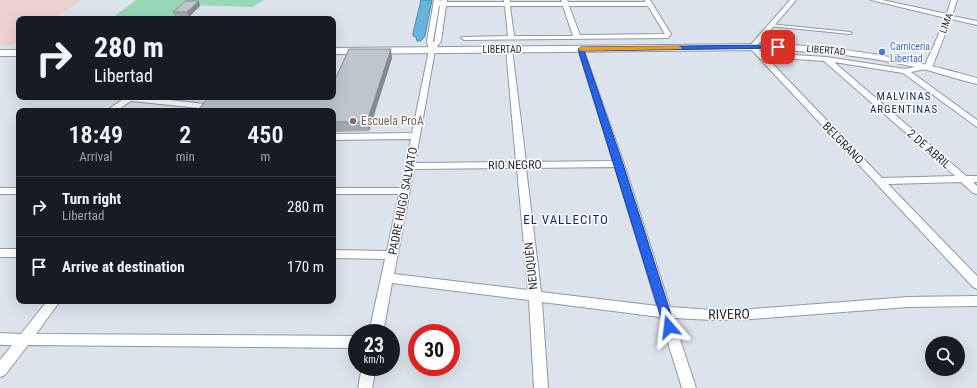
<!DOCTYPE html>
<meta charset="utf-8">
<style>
body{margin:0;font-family:"Roboto Condensed",sans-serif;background:#20242c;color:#f1f3f6;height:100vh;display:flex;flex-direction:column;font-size:15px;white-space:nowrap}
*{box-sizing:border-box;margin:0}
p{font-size:13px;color:#9ea1a6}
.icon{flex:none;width:22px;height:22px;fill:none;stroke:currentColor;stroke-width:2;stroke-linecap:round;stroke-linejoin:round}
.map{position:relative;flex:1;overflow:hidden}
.panel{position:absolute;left:16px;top:108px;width:320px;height:196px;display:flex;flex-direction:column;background:#171b24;border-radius:8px;box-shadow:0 4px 16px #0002}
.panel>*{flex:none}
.banner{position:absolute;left:16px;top:16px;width:320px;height:84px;border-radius:8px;box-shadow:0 4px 16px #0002;background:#171b24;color:#f1f3f6;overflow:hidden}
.fabs{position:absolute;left:925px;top:336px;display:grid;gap:8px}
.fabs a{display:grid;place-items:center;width:40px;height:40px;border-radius:50%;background:#171b24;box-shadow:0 4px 16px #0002;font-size:20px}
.speed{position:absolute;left:348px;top:324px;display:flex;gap:8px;font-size:20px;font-weight:700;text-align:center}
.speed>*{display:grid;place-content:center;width:52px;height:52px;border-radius:50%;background:#171b24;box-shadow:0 4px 16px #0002;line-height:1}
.speed small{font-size:10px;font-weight:400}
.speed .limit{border:6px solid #d22;background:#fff;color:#111}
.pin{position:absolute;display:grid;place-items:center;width:34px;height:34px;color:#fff;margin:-17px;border-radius:8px;box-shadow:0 2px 6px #0006}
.me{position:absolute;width:44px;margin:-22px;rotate:343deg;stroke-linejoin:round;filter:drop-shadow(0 0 3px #0008)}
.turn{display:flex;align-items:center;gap:14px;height:84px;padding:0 12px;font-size:18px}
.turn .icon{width:52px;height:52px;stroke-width:2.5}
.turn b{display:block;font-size:28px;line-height:34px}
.eta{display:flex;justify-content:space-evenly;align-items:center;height:68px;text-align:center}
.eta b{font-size:24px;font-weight:600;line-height:28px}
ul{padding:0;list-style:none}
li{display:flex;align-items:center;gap:12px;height:60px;padding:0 12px;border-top:1px solid #363941}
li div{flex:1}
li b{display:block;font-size:15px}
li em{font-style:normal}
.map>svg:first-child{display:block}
</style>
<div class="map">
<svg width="977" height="388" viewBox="0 0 977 388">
<rect width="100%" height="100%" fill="#dce3ec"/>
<!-- industrial -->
<path fill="#ecd2ce" d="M0,0H82L53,19H19V41L13,45H0Z"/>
<!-- green -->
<path fill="#97d8b7" d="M136,0H264L253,7L186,5L170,19H111Z"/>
<!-- water -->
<path fill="#66b4d9" stroke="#548ba6" d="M421,0H432L425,36L421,41H417L416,37L413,36V33Z"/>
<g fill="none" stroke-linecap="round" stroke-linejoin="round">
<defs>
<path id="service" d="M769,24L850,32L852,33L850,34L770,26H769Z"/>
<path id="minor" d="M434,0H440L439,2L441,0H447V2H504V0H510V2H562L561,0H567L568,2H646L644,0H650L671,34L668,38L464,40L461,38L462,37L508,36L505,6H446L441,41L435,50L415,163L516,162L506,49L509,47L512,49L526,162L613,161L578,49L583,48L624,164L670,307L713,310L752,309L908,297L977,296V306L908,307L752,319L713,320L673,318L696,388H682L660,317L542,302L548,388H534L529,300L392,283L383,333H369L385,259L333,258V250L387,251L399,194H333V188H401L411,139L333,140V134L412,133L429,50L427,41ZM439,6H440L434,43L433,41ZM510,6H563L573,36H514ZM569,6H648L665,34L580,35ZM615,167L657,306L541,292L526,168ZM517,168L528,290L394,274L414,169Z
M790,0H796L756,47L762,53L826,57L905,69L925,65L946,18L871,0H882L947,14L951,0H957L952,16L977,21V25L951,19L931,70L925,69L911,72L977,120V127L903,73L834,62L966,176H977V182H973L977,186V194L973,193L961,182L888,184L977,276V289L973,287L749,47ZM766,57L824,61L955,176L882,178Z
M126,97H143L205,104L209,106L205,111H197L199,108L131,101L116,111H106Z
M0,188H19V194H0Z
M0,249H19V257H0Z
M47,301H60L36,334L357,336V348L28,345L5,375L0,377V360L12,345H0V333L21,334Z
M362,367H376L372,388H358Z"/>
<path id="secondary" d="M769,44C842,46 907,58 977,78V84C956,79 936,72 915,67C867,56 818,51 769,50L333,54V48Z
M0,50H19V56H0Z"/>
</defs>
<!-- service casing -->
<use href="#service" stroke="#9198a0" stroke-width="2"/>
<!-- minor casing -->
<use href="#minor" stroke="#9198a0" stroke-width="2"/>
<!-- secondary casing -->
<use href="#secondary" stroke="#9198a0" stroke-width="2"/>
<!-- service -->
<use href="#service" fill="#fff" fill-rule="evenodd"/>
<!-- minor -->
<use href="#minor" fill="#fff" fill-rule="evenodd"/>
<!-- secondary -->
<use href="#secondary" fill="#fff" fill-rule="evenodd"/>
</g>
<!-- wall -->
<path fill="#a3a9b1" d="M199,1L200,6L189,17H175L173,12Z
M392,58L369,131L333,132V97Z"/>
<!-- shaded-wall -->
<path fill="#858a90" d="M199,1L200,6L189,17L187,12Z
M391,49L392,58L369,131L367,122Z"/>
<!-- building -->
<path fill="#bec5ce" stroke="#858a90" d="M185,1H199L187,12H173Z
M349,49H391L367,122H333V111H197L209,97H333V84Z"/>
<!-- route -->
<path fill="#2563eb" stroke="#184099" d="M778,45L782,47L781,48L584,51L623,164L675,327L674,331L669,332L665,331L578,49L581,47Z"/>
<!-- slow -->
<path fill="#f59e0b" d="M679,46L682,48L681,49L581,51L578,49L581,47Z"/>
<!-- markers -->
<circle fill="#3f7fe0" stroke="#fff" stroke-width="1.5" cx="882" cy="52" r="4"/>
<circle fill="#8d6e63" stroke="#fff" stroke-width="1.5" cx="353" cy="121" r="4"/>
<g text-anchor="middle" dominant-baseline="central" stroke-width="3" stroke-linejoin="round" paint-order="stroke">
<!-- far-street labels -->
<g font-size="10" fill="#2a2c30" stroke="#fff">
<text transform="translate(946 23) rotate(-69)">LIMA</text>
<text x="502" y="49">LIBERTAD</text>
<text transform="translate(826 50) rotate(5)">LIBERTAD</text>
</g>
<!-- far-shop labels -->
<g font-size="10" fill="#366cbe" stroke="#fff" text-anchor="start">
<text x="890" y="46">Carnicería<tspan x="890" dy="12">Libertad</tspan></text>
</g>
<!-- far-neighbourhood labels -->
<g font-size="11" letter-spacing="1" fill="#11255a" stroke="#fff">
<text x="904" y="96">MALVINAS<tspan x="904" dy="13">ARGENTINAS</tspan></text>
</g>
<!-- education labels -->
<g font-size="12" fill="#785e54" stroke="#fff" text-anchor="start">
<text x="361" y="121">Escuela ProA</text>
</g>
<!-- street labels -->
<g font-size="12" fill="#2a2c30" stroke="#fff">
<text transform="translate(843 143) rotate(46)">BELGRANO</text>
<text transform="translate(929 149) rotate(41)">2 DE ABRIL</text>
<text transform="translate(515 165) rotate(-1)">RIO NEGRO</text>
<text transform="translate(403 201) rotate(-79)">PADRE HUGO SALVATO</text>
<text transform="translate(531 266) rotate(-96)">NEUQUÉN</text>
</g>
<!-- neighbourhood labels -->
<g font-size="13" letter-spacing="1" fill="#11255a" stroke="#fff">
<text x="566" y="219">EL VALLECITO</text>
</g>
<!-- near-street labels -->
<g font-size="14" fill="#2a2c30" stroke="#fff">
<text transform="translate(729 314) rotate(-1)">RIVERO</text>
</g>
</g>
</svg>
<div class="fabs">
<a><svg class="icon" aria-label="search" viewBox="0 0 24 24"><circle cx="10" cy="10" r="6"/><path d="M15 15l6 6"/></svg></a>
</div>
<div class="speed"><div>23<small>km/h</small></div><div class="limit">30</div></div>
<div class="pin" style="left:778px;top:47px;background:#d93025"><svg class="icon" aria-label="arrive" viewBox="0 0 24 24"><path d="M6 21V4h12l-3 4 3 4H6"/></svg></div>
<svg class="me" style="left:669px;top:327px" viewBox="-20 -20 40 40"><path d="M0-17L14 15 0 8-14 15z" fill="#2563eb" stroke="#fff" stroke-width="4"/></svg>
<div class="banner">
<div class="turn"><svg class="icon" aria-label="right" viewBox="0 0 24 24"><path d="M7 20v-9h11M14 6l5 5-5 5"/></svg><div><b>280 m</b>Libertad</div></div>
</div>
<section class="panel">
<div class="eta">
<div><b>18:49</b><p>Arrival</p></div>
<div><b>2</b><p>min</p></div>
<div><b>450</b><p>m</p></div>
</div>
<ul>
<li><svg class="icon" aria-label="right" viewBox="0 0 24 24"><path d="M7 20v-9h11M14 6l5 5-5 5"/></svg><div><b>Turn right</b><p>Libertad</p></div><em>280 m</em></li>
<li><svg class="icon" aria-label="arrive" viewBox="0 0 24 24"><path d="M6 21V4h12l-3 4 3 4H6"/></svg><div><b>Arrive at destination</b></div><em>170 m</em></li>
</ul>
</section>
</div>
